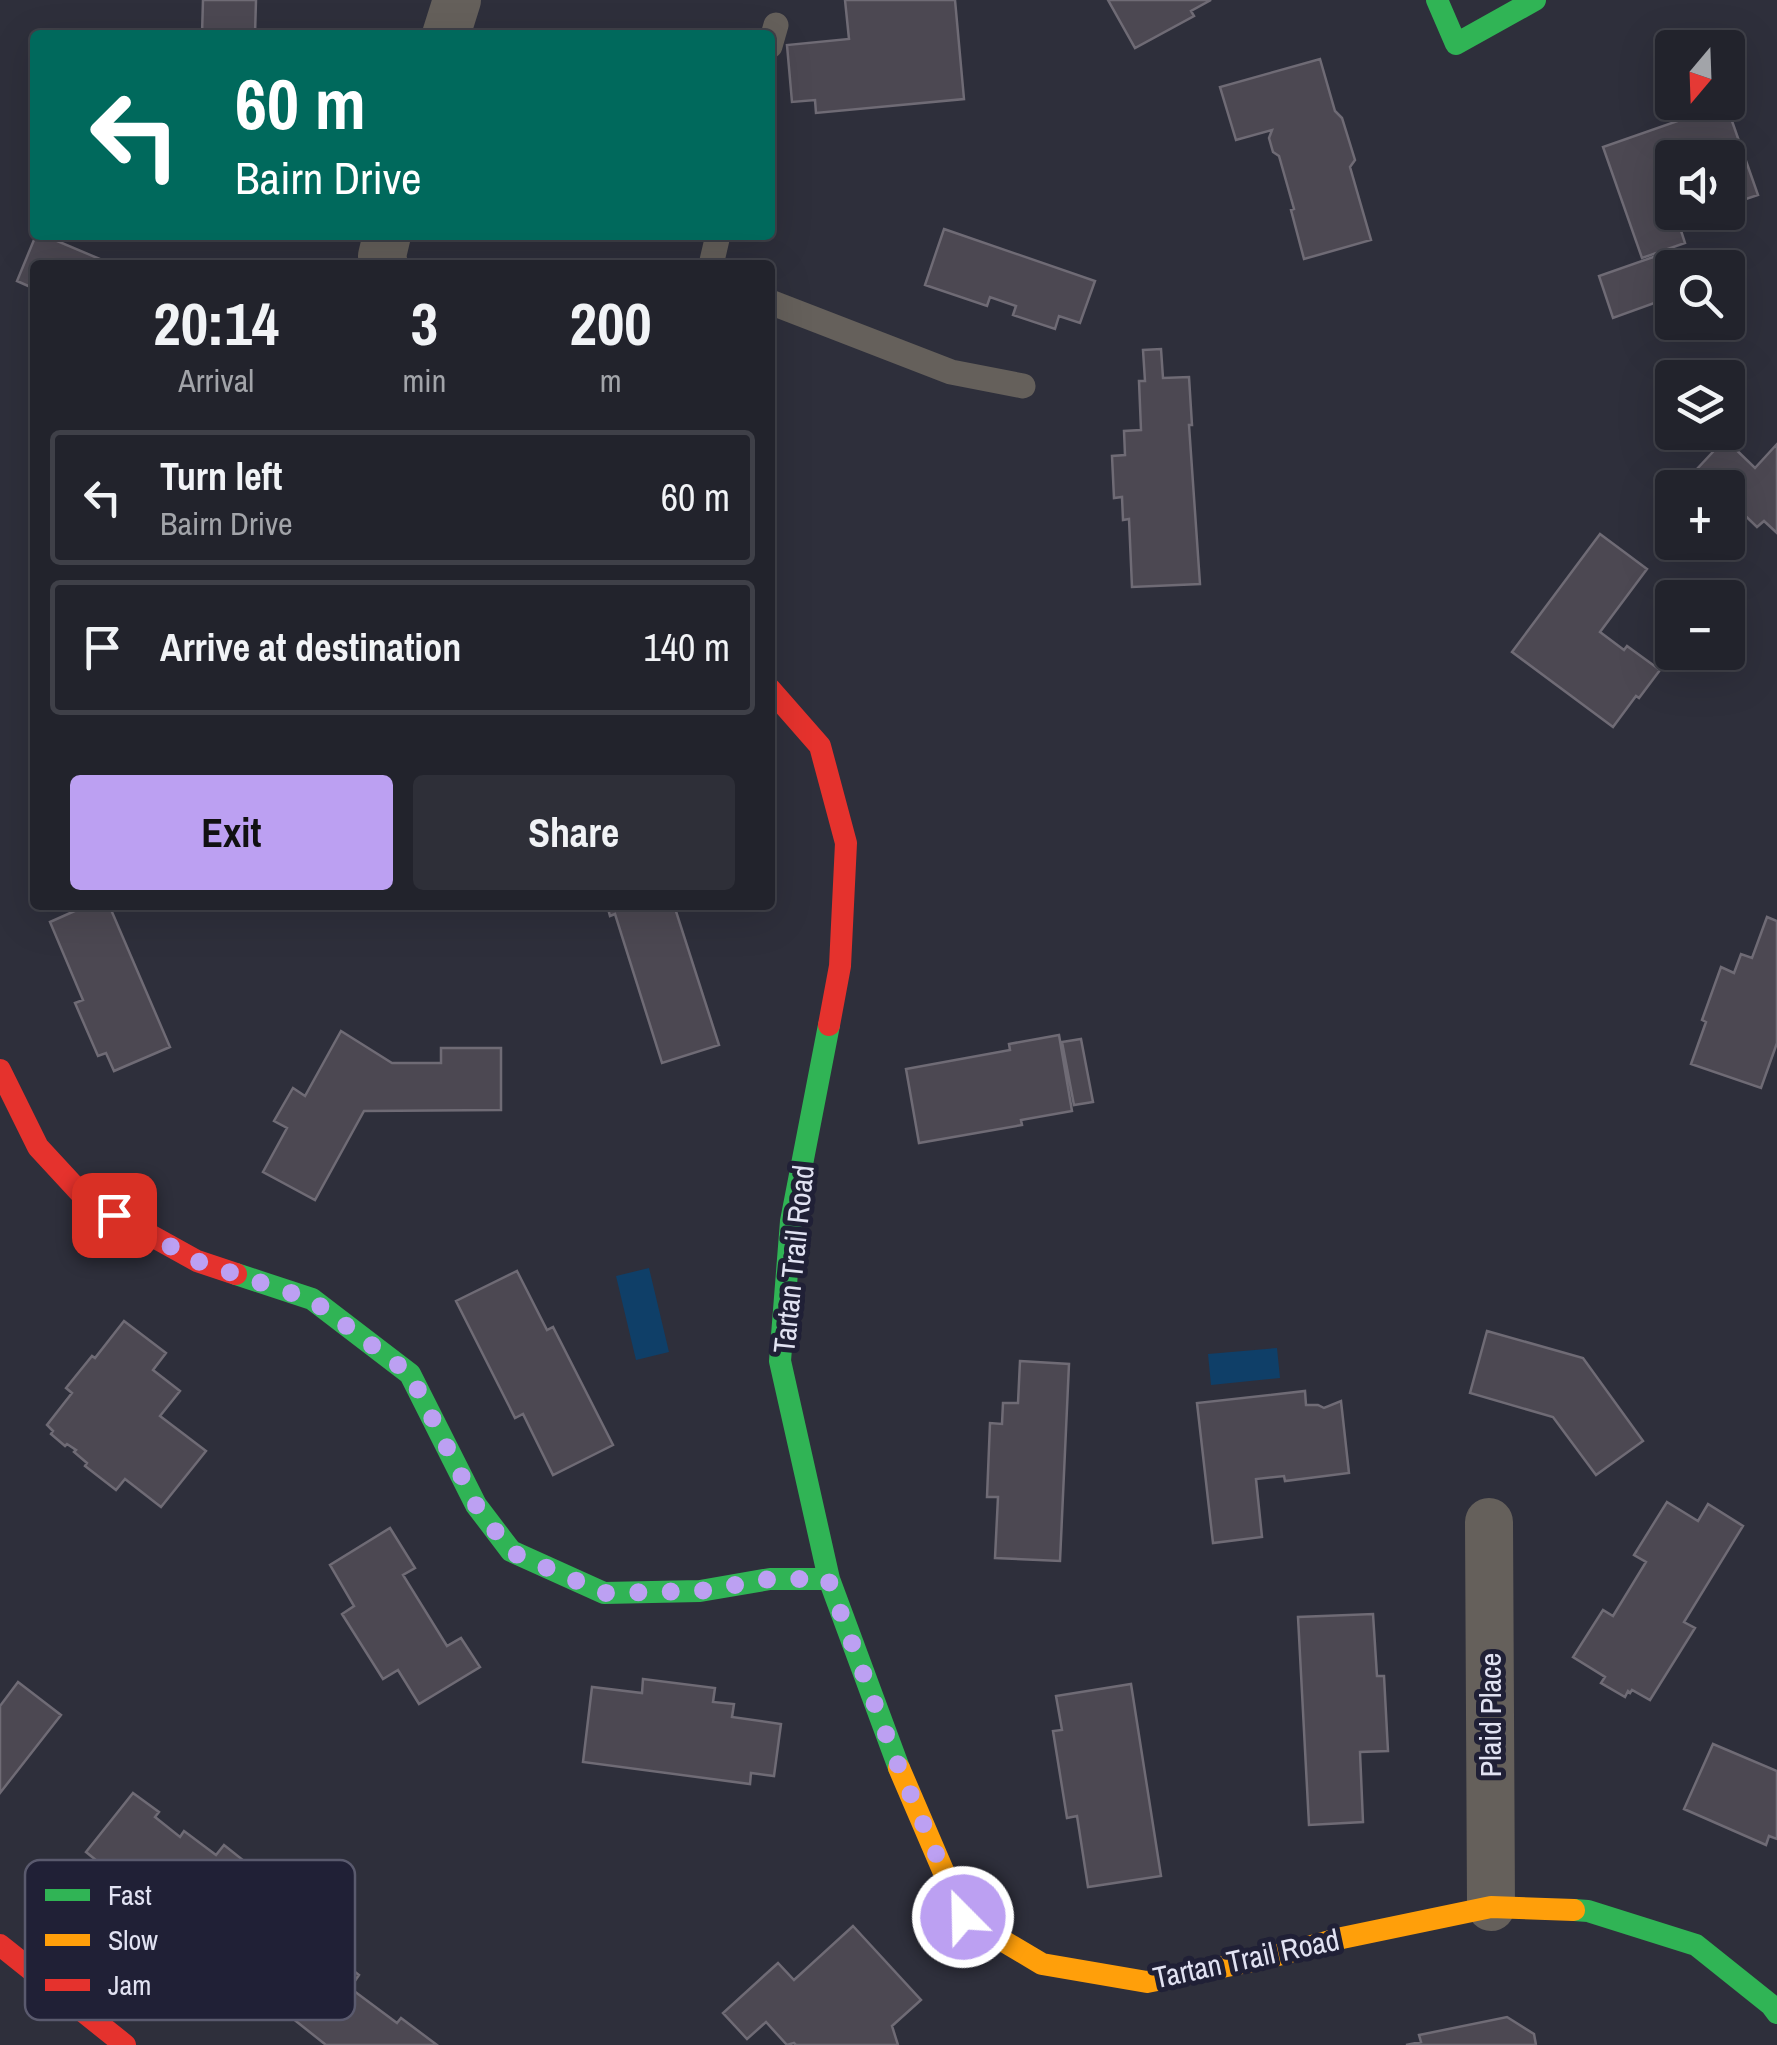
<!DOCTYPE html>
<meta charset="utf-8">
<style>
body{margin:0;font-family:"Archivo Narrow",sans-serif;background:#2e2f38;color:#f1f3f6;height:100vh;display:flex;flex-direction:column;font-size:38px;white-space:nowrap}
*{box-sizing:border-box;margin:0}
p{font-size:32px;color:#a2a4a9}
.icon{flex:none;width:55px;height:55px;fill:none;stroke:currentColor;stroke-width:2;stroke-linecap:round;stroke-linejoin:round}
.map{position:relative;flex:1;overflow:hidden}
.panel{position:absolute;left:30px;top:260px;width:745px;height:650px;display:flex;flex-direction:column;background:#22232c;border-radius:10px;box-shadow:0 10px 40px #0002,0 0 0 2px #3f4048}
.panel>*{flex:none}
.hud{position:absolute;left:30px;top:30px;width:745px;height:210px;border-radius:10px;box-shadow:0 10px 40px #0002,0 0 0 2px #3f4048;background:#00695c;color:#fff;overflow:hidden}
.needle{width:65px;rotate:199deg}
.controls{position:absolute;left:1655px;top:30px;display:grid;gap:20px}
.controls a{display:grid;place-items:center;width:90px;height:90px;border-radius:10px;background:#22232c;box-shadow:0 10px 40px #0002,0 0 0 2px #3f4048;font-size:50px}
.pin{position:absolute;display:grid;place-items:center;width:85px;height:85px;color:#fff;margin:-42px;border-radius:20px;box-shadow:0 5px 15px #0006}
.me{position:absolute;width:110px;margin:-55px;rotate:337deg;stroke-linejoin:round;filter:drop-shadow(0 0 8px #0008)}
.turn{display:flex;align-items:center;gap:35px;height:210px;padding:0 40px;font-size:45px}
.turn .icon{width:130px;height:130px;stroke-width:2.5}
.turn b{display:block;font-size:70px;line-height:85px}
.eta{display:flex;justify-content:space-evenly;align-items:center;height:170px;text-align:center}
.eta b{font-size:60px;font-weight:700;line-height:70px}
.primary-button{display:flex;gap:20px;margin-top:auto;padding:20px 40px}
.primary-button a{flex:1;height:115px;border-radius:10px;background:#bca0f2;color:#111;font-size:40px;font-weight:700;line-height:115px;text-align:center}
.primary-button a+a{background:#2e2f38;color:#f1f3f6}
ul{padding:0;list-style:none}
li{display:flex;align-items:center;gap:30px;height:135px;margin:0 20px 15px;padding:0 20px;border:5px solid #3f4048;border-radius:10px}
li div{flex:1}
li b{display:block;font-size:38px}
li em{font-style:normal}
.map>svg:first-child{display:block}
</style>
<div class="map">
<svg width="1777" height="2045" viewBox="0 0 1777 2045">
<rect width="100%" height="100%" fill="#2e2f3b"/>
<!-- water -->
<path fill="#0f3f68" d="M649,1268L669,1352L636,1360L616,1276Z
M1277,1348L1280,1378L1211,1385L1208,1354Z"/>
<!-- building -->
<path fill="#4c4852" stroke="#6f6b75" stroke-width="2.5" d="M203,0H256L255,35H202Z
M845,0H955L964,99L816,113L815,100L792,102L787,45L849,39Z
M1108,0H1211L1191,11L1194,16L1135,48Z
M1320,59L1335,111L1342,118L1355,160L1350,167L1371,240L1304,259L1291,210L1294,209L1279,156L1273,152L1269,138L1272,130L1236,140L1220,87Z
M1726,104L1758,195L1728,205V158H1672V184L1666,186L1672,212H1675L1685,243L1642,258L1603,147Z
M944,229L1095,281L1080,323L1059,316L1055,329L1013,315L1016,306L990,297L987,306L925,285Z
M36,235H43L114,265H35V289L17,281Z
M1656,256L1671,297L1613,318L1599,276Z
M1161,349L1163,378L1189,377L1192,425H1189L1200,584L1132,587L1129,519L1123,520L1122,497L1114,498L1112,456L1125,455L1124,431L1141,430L1139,381H1145L1143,350Z
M1725,439L1755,468L1777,444V533L1764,521L1757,527L1728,499V488H1716L1697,469Z
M1600,534L1647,569L1600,632L1624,650L1627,646L1660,670L1639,698L1636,696L1613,727L1512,652Z
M88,905H109L170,1047L114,1071L106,1053L98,1056L75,1003L83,1000L50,922Z
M607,905H674L719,1045L662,1063L615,914L610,916Z
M1767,917L1777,921V1043L1761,1088L1691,1064L1706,1022L1702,1020L1721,967L1734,973L1741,954L1752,958Z
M341,1031L392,1063H441V1048H501V1110L364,1111L315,1200L263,1172L287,1128L274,1121L293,1088L305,1096Z
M1059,1035L1072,1111L1021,1120L1022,1125L919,1143L906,1069L1010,1050L1009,1044Z
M1081,1039L1093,1102L1074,1105L1062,1042Z
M517,1271L547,1330L553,1327L613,1445L553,1475L523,1414L515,1418L456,1301Z
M124,1321L166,1353L153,1370L180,1391L160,1416L206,1451L161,1507L125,1479L116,1490L85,1466L87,1463L74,1452L76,1450L67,1444L65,1446L51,1434L53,1431L47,1425L72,1393L66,1388L92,1356L95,1358Z
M1487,1331L1583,1358L1643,1441L1596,1475L1553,1417L1470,1393Z
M1020,1361L1069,1364L1060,1561L995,1558L998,1497H987L990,1423L1002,1424L1003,1403H1018Z
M1305,1391L1306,1405H1318L1324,1408L1341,1401L1349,1473L1285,1481L1284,1476L1256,1479L1262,1537L1213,1543L1197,1403Z
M1667,1502L1698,1521L1708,1504L1743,1526L1684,1622L1695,1628L1650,1700L1632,1690L1630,1693L1628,1691L1625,1697L1601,1683L1605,1677L1573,1657L1603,1610L1613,1616L1646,1562L1634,1555Z
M390,1528L415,1568L403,1575L447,1646L461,1638L480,1667L419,1704L398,1670L383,1679L342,1614L354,1606L330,1565Z
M1373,1614L1377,1676H1384L1388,1751L1360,1752L1363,1822L1309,1825L1298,1617Z
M643,1679L715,1688L713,1702L734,1704L732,1717L781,1724L774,1776L751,1773L750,1784L583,1762L592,1687L642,1693Z
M18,1682L61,1715L0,1793V1706Z
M1131,1684L1161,1876L1088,1887L1077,1816L1067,1818L1053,1731L1062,1730L1056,1696Z
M1713,1744L1777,1771V1839L1769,1836L1766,1845L1684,1809Z
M133,1793L159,1812L155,1817L180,1837L184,1831L216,1855L224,1845L283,1892L252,1931L226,1911L201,1943L181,1928L175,1936L101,1877L107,1869L86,1852Z
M853,1926L921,2000L892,2026L898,2045H796L794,2043L787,2045L766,2022L747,2039L723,2013L778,1963L794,1980Z
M328,1951L359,1975L350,1988L397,2023L401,2018L437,2045H326L282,2010Z
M1507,2017L1534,2034L1536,2045H1406L1421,2042L1419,2035Z"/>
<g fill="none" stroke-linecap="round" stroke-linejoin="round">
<!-- lane -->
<path stroke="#65605b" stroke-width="25" d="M770,46L776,25
M711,265L718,235
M770,302L951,372L1023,386"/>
<!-- street -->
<path stroke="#65605b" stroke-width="48" d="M446,35L457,0
M384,265L382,256L387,235
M1489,1522L1491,1907"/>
<!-- fast -->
<path stroke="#30b455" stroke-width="22" d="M1437,0L1456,44L1535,0
M829,1025L791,1221L780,1361L829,1579L899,1768
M236,1274L312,1299L410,1374L476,1505L511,1551L604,1593L700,1591L770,1579H829
M1574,1910L1588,1911L1696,1945L1771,2005L1777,2013"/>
<!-- slow -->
<path stroke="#ff9f0a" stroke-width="22" d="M899,1768L963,1917L1042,1964L1147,1982L1267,1958L1342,1938L1491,1907L1574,1910"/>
<!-- jam -->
<path stroke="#e5322d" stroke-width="22" d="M770,689L820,746L846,843L840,966L829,1025
M0,1070L38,1147L87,1200L197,1261L236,1274
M0,1945L125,2045"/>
</g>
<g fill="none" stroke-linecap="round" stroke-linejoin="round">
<!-- route -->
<path stroke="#bca0f2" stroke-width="18" stroke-dasharray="0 32.4" d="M114,1215L197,1261L312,1300L410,1374L476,1505L511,1552L604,1593L700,1591L770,1579H828L893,1753L963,1917"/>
</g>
<g text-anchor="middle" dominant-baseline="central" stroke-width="10" stroke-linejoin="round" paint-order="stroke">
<!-- street labels -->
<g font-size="30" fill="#e1e2f2" stroke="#202036">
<text transform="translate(793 1259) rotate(-84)">Tartan Trail Road</text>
<text transform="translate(1490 1715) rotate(-90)">Plaid Place</text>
<text transform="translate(1246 1958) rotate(-12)">Tartan Trail Road</text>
</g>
</g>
<!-- legend -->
<rect x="25" y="1860" width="330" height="160" rx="15" fill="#202036" stroke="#5a5a6e" stroke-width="2.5"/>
<rect x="45" y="1889" width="45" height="12" fill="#30b455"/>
<rect x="45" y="1934" width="45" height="12" fill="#ff9f0a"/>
<rect x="45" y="1979" width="45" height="12" fill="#e5322d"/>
<g font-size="28" fill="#e1e2f2">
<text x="108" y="1905">Fast</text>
<text x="108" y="1950">Slow</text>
<text x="108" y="1995">Jam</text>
</g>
</svg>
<div class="controls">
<a><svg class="needle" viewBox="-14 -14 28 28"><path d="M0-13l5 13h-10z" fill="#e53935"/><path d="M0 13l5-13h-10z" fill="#a2a4a9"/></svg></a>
<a><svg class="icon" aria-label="sound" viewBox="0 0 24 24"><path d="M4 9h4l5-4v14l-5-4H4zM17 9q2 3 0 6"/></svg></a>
<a><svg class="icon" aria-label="search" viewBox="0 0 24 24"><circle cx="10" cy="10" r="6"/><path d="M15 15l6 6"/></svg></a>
<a><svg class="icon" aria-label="layers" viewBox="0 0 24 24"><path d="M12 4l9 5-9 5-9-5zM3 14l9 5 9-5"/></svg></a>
<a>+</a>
<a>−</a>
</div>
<div class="pin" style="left:114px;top:1215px;background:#d93025"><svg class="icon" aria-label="arrive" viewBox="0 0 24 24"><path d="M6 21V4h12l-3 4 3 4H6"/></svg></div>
<svg class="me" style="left:963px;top:1917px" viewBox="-20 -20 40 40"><circle r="17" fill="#bca0f2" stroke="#fff" stroke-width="3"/><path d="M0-11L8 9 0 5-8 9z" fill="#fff"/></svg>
<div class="hud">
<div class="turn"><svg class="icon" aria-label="left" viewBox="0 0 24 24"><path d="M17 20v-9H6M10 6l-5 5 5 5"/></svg><div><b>60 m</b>Bairn Drive</div></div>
</div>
<section class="panel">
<div class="eta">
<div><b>20:14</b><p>Arrival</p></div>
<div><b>3</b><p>min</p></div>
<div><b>200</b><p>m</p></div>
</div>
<ul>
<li><svg class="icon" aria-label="left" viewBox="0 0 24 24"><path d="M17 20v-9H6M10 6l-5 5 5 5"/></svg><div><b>Turn left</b><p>Bairn Drive</p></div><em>60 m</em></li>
<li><svg class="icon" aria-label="arrive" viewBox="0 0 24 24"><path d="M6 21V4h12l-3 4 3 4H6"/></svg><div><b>Arrive at destination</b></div><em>140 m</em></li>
</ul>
<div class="primary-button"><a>Exit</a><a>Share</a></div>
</section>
</div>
